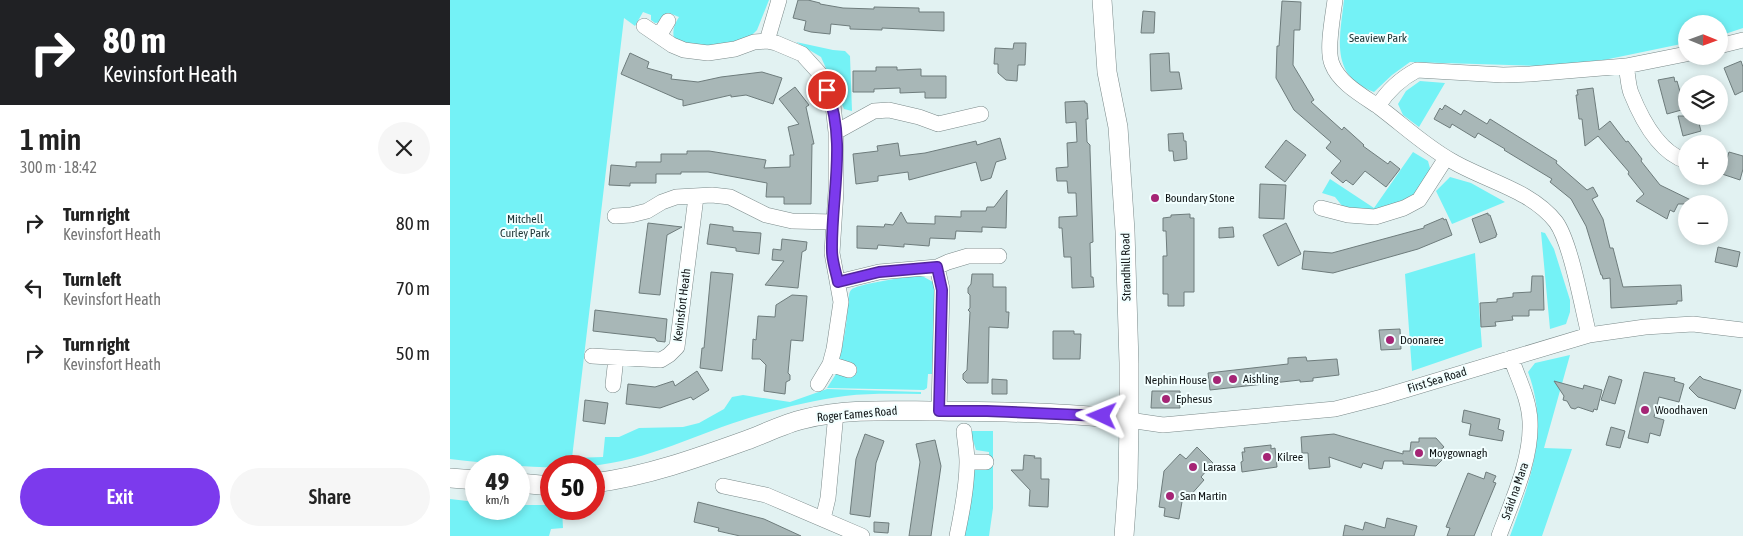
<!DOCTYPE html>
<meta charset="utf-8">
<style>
body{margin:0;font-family:"Asap Condensed",sans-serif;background:#f6f6f6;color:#222;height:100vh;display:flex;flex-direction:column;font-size:19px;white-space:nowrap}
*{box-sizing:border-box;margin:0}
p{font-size:16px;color:#767676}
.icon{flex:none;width:28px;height:28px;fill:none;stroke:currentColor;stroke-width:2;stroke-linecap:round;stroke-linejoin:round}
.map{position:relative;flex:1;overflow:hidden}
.details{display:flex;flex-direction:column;background:#fff;width:450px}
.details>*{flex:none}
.banner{background:#202124;color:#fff;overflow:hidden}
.needle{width:32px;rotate:91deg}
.tools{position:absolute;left:1228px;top:15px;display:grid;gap:10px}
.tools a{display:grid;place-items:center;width:50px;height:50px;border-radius:50%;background:#fff;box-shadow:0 2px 8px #0003;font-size:25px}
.speed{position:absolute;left:15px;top:455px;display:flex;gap:10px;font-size:25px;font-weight:700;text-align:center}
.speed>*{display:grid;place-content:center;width:65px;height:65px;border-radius:50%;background:#fff;box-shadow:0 2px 8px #0003;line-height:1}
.speed small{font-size:12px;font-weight:400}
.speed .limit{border:8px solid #d22;background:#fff;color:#111}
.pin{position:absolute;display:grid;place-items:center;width:42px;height:42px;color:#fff;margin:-21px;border:2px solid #fff;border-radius:50%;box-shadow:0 1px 5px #0007}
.me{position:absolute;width:55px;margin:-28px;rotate:272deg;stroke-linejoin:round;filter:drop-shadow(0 0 4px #0008)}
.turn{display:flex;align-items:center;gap:18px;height:105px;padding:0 20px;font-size:22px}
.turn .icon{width:65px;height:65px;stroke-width:2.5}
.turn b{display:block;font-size:35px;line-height:42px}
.round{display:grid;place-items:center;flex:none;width:52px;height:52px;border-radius:26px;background:#f6f6f6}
.headline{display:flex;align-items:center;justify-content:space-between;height:85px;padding:0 20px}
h1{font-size:30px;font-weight:600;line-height:38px}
.button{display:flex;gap:10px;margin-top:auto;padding:10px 20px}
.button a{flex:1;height:58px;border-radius:30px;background:#7c3aed;color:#fff;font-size:20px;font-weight:600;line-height:58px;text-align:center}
.button a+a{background:#f6f6f6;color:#222}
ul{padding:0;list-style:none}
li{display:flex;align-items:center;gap:15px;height:65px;padding:0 20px}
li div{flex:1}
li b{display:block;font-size:19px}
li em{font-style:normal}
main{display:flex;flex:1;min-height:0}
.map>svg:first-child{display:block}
</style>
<main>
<section class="details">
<div class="banner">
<div class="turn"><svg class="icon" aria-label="right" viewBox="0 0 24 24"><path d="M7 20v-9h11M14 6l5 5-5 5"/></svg><div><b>80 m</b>Kevinsfort Heath</div></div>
</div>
<div class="headline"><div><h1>1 min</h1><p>300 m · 18:42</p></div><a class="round"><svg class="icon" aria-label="close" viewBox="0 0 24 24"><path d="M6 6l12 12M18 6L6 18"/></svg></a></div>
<ul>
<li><svg class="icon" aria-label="right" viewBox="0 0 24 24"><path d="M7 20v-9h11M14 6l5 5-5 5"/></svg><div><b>Turn right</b><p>Kevinsfort Heath</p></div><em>80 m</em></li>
<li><svg class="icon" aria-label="left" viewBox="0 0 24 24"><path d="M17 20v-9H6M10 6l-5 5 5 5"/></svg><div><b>Turn left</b><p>Kevinsfort Heath</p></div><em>70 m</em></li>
<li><svg class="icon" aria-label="right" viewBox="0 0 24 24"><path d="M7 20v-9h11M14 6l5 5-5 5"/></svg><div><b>Turn right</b><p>Kevinsfort Heath</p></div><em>50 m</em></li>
</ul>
<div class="button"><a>Exit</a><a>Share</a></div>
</section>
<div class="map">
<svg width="1293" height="536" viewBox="0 0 1293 536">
<rect width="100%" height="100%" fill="#e2f2f2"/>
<!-- green -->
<path fill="#74f2f6" d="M0,0H319L307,30L300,37L270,47L225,43C222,32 223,26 229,17L219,13L213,22L205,23L201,20V15L193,12L185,26L174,18L122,458L153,457L155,437H169L189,428L233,427L249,423L274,409L282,397L293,395L340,402L377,389L471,392V394C446,394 420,393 395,396C364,400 332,408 302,417C248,433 197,461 140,466C93,470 46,464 0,459Z
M894,0H1293V28L1269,36V24H1236V43L1154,60L1090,66L960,62L942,75L924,92C879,76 890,37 894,0Z
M346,42L383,50L395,51L400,56L402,111L394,109L371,57Z
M970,81L995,83L969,127L953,115L948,104L956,91Z
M963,152L978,161L981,172L966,195L951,204L926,211L893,207L885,197L872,193L880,179L924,208Z
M1000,177L1021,183L1055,202L1002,224L986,191Z
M1091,232L1095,233L1104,249L1120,300V312L1116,324L1100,329Z
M1025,253L1032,347L962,371L955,274Z
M466,276L474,277L483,282L486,289L483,374H478L477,388L474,390L377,388L386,374L406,375L407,367L389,359C394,341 397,323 398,305C399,300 398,294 401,290C406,284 456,277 466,276Z
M1120,355L1094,448L1122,449L1092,536H1060C1080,481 1100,431 1078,372L1085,363Z
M520,431H543V508L539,536H512L525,468L539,463V452L526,450Z
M0,499L26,502V509H69V505H101V509H112L113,528L101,529L99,536H0Z"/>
<!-- building -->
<path fill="#a8b7b7" stroke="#6e7c7c" d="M348,0H358L370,3V4L393,8L424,9V7L469,8V12H494V31L432,28V30L400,29V26L381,24L380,34L361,32L354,30L356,21L343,18Z
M832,1L851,2L850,30H844L843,65L864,100L861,102L892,130L894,127L914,145L913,146L938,164L940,161L950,169L936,187L915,171L903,185L896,180L893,183L881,173L891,161L876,148L881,142L844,110L826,78L827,46H829Z
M693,11L705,12L704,33H691Z
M564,43H576L575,65H568L567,81L556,80L548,73V64H544L545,48L563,49Z
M180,53L199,62L197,68L222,75L221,79L248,82L271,77L312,72L332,78L323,104L296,95L281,97V95L233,106V100L228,99L171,74Z
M719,53L720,72H729L732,89L701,91L700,54Z
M1291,61L1293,67V91L1285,95L1274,68Z
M426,67H447V70L471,69V76H496V98H475V92L450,93V88L424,89V92H403V71H426Z
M1224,77L1225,82L1227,81L1235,109L1217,114L1208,80Z
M345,87L359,105L356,107L364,144H362L361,204H334V197H316L317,183L258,172H231V174H206V183H180V186L159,185L161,165L186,167V162H211V154H237V151H259L316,160L314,168L340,167V155H344L338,127L349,124L329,99Z
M1143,88L1149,130L1160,121L1176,142L1178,141L1192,159L1191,161L1210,185L1249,204H1228L1224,212L1220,210L1217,219L1186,201L1194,194L1178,174L1179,172L1148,136L1135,146L1132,119H1129L1126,95H1128L1127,90Z
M635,101V103H637L638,119H636L637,142L640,145V150L643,242L640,243L641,277H643L644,287L622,288L621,257H614L612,228H609V217L627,216L626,193H618L617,181H607L606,168L618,167L617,143L627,142L626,122L616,123L615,102Z
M995,105L1011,115L1014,110L1037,124L1040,119L1107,161L1106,163L1137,190L1143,187L1148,196L1142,199L1153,219L1160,248H1163L1173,287L1231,285L1232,301H1227V304L1161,308L1160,278L1153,279L1152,275H1151L1136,226L1121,199L1100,182L1102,179L1054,150L1055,149L1028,133L1025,138L1002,124L1000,128L984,119L990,108L992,110Z
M1228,116H1247L1251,131L1233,136Z
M733,133L734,141H736L737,159L724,161L723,151H719L718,134Z
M550,138L556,159L546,162L541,178L531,181L526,162L459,180L458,172L428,176V181L406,184L403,154L428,151L427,146L448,143L450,156L475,153L526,141L527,145Z
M836,140L856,155L835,182L815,167Z
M1279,152L1293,156V169L1290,180L1272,174Z
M810,184L836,185L834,219L809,218Z
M557,190L556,228L532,227V232L506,231L505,239L480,238L479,246L454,244V247L428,245L427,249L407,248V226L434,227L435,224L443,225L451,212L457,223L485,224V216L511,217V211H536L537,207H544Z
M1038,213V215H1040L1047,235H1046V237L1030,243L1022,219Z
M740,214V218H744V292H734V306H718V294H713V256H717L716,231H713V218L721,217V215Z
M993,218L994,220L996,219L1002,235L968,249L883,273L852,269L854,251L882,253L974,228V226Z
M198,223L232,227L217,235L210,295L189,293Z
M836,223L851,254L828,266L813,235Z
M260,224L283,227V231L311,233L309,254L286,251V248L257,244Z
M783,227L784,237L769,238V228Z
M332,239L357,242L356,250L352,252L348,288L315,285L334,261L322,260L323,249L331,250Z
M1268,247L1290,252L1287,267L1265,262Z
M261,272L283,274L272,371L250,368L252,348H254Z
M522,274H543V287H556V312H559L558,328L539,327L538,383H517L513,379V374L517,370L520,312L518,310L520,308V295L518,293V288L521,284Z
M1082,276H1093L1094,310H1079V316H1062L1063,320L1045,322L1046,326L1031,327L1030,303L1047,302V299L1063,297V293L1081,292Z
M342,295L357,296L353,341L341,340L338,373L340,375V380L336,382L335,394L314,391L316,365L310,359H302L303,339L306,340L308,316L325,317L326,305Z
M145,310L217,319L215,342L207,341L205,338L143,331Z
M950,329L951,349L931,350L929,330Z
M603,331H624V334H631L630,359H603Z
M856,357L857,361L887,359L889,375L863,378V381L850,382V380L760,390L758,373L838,364V358Z
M247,371L259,390L243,400L241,397L210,408L176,404L178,384L205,387L223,381L225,386Z
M1194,372L1225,378L1224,381L1234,384L1229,402L1209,397L1204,417L1214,420L1210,436L1200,433L1198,443L1178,438Z
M1159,376L1172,380L1165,404L1151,400Z
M1250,376L1253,379L1291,390L1285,409L1248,397L1239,388Z
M542,379L557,380V394H542Z
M1104,381L1133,389L1134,385L1152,390L1147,410L1144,409L1143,412L1128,407L1125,409L1121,408L1117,401L1113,400L1114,396Z
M702,391H730V408H701Z
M135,400L158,403L155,424L133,421Z
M1014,410L1050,419L1048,429L1054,431L1052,441L1019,435L1021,424L1012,422Z
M1161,427L1175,431L1170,448L1156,445Z
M415,434L434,441L426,463L420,517L400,514L406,459Z
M884,434L953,454V451H960L961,442H969V438H986L994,447L987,453L993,459L986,466L953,464V461H934L932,469L913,463L911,468L879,457L880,467L859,469L858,453H852L851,437Z
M485,440L491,466L481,536H459L470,462L466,444Z
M821,445V449L825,448L827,467L792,472L791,462L793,461L792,452H795L794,448Z
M747,447L763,463L751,477L754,480L739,497L733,496L729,519L714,516L715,508L709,507L714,471L730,454L736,459Z
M574,455L585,456L584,458H591V479H599L598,507L579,506L580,490L561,470H573Z
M1036,472L1046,476L1043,482L1046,483L1024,536H997L1000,528L996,527L1018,473L1034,479Z
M248,502L314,519L351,536H290L268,531L269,528L244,522Z
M937,518L967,526L964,536H893L895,525L913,530L915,522L935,528Z
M424,522L439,523L438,533L424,532Z"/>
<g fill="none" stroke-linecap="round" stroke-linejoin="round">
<defs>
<path id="minor" d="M885,0C883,16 876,50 882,64C889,83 913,96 929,107C953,125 975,146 1002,161C1036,181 1081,190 1106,222C1121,243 1132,307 1139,335
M194,26L222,45L234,50L258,53L285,49L304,42L317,41L326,43L352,54L371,75L383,105L386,132V191L382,253L391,302L384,349L380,364L368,384
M209,36L218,21
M317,41L329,0
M1269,46L1293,40
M1176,66C1178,75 1178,85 1181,93C1191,118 1208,152 1236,161
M928,106C938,90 950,79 967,70L1053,75L1080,74L1176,66L1236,54
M386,132L424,111L439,110L469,117L488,124L531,114
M871,208L898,215L925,217L954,208L969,200L996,158
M165,216L181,215L197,211L212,202L226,197L262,195L280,197L316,215L342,221L384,222
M487,267L492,289L489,411
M388,282L429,272L487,267L498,262L518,256H549
M142,356L211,360L219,355L227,347L246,197
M380,364L399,370
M163,385L166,358
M679,420L713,425L885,409L932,397L1139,335L1195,327L1243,324L1293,330
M517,462H536
M273,486L316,495L412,536
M373,519L378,498L386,413
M507,536C512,512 517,487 517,462C517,452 515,442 514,431
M1049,536C1062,501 1082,459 1080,421C1079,399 1068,378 1061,358"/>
<path id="major" d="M652,0L657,72L668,127L675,231L679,363V420L678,481L674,536
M0,478L26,480
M69,483L101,486
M144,483C198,476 250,457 300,439C318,432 336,423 354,419C399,408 444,411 490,411C553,412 617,412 679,420"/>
</defs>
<!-- minor casing -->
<use href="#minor" stroke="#7b8a8a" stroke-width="16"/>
<!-- major casing -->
<use href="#major" stroke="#7b8a8a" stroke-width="20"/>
<!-- minor -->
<use href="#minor" stroke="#fff" stroke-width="15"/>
<!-- major -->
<use href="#major" stroke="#fff" stroke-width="19"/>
</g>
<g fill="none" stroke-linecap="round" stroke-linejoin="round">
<defs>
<path id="route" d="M377,90C397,142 381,197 382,251C382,261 386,272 388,282L429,272L487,267L492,290L489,411H537L652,416"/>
</defs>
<!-- route casing -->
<use href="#route" stroke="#51269a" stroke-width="12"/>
<!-- route -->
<use href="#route" stroke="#7c3aed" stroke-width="9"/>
</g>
<!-- markers -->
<g fill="#a52575" stroke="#f2ffff" stroke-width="2">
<circle cx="705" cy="198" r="5"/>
<circle cx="940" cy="340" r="5"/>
<circle cx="783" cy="379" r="5"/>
<circle cx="767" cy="380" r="5"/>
<circle cx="716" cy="399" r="5"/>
<circle cx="1195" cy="410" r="5"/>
<circle cx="969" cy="453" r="5"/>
<circle cx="817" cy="457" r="5"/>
<circle cx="743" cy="467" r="5"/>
<circle cx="720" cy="496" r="5"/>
</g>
<g text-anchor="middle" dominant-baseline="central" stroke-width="4" stroke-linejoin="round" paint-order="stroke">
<!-- park labels -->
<g font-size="12" fill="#1c3536" stroke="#f2ffff">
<text x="928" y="38">Seaview Park</text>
<text x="75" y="219">Mitchell<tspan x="75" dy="14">Curley Park</tspan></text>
</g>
<!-- poi labels -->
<g font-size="12" fill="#111617" stroke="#f2ffff" text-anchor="start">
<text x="715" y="198">Boundary Stone</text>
<text x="950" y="340">Doonaree</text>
<text x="793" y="379">Aishling</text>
<text x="757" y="380" text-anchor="end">Nephin House</text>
<text x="726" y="399">Ephesus</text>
<text x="1205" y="410">Woodhaven</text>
<text x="979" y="453">Moygownagh</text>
<text x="827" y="457">Kilree</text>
<text x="753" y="467">Larassa</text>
<text x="730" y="496">San Martin</text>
</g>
<!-- street labels -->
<g font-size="12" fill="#111617" stroke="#f2ffff">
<text transform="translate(676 267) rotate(-91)">Strandhill Road</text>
<text transform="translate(232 305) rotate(-83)">Kevinsfort Heath</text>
<text transform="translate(987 380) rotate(-17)">First Sea Road</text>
<text transform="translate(407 414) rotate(-5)">Roger Eames Road</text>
<text transform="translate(1065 491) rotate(-71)">Sráid na Mara</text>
</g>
</g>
</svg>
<div class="tools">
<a><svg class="needle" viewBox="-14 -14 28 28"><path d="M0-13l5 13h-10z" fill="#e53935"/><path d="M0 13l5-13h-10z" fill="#767676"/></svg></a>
<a><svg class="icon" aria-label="layers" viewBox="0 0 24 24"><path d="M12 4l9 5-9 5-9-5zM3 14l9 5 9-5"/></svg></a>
<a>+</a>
<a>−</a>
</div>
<div class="speed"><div>49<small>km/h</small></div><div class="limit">50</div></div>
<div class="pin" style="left:377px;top:90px;background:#d93025"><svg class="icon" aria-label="arrive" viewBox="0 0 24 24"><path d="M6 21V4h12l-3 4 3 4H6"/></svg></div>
<svg class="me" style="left:652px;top:416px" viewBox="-20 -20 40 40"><path d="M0-17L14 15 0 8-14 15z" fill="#7c3aed" stroke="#fff" stroke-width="4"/></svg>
</div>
</main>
